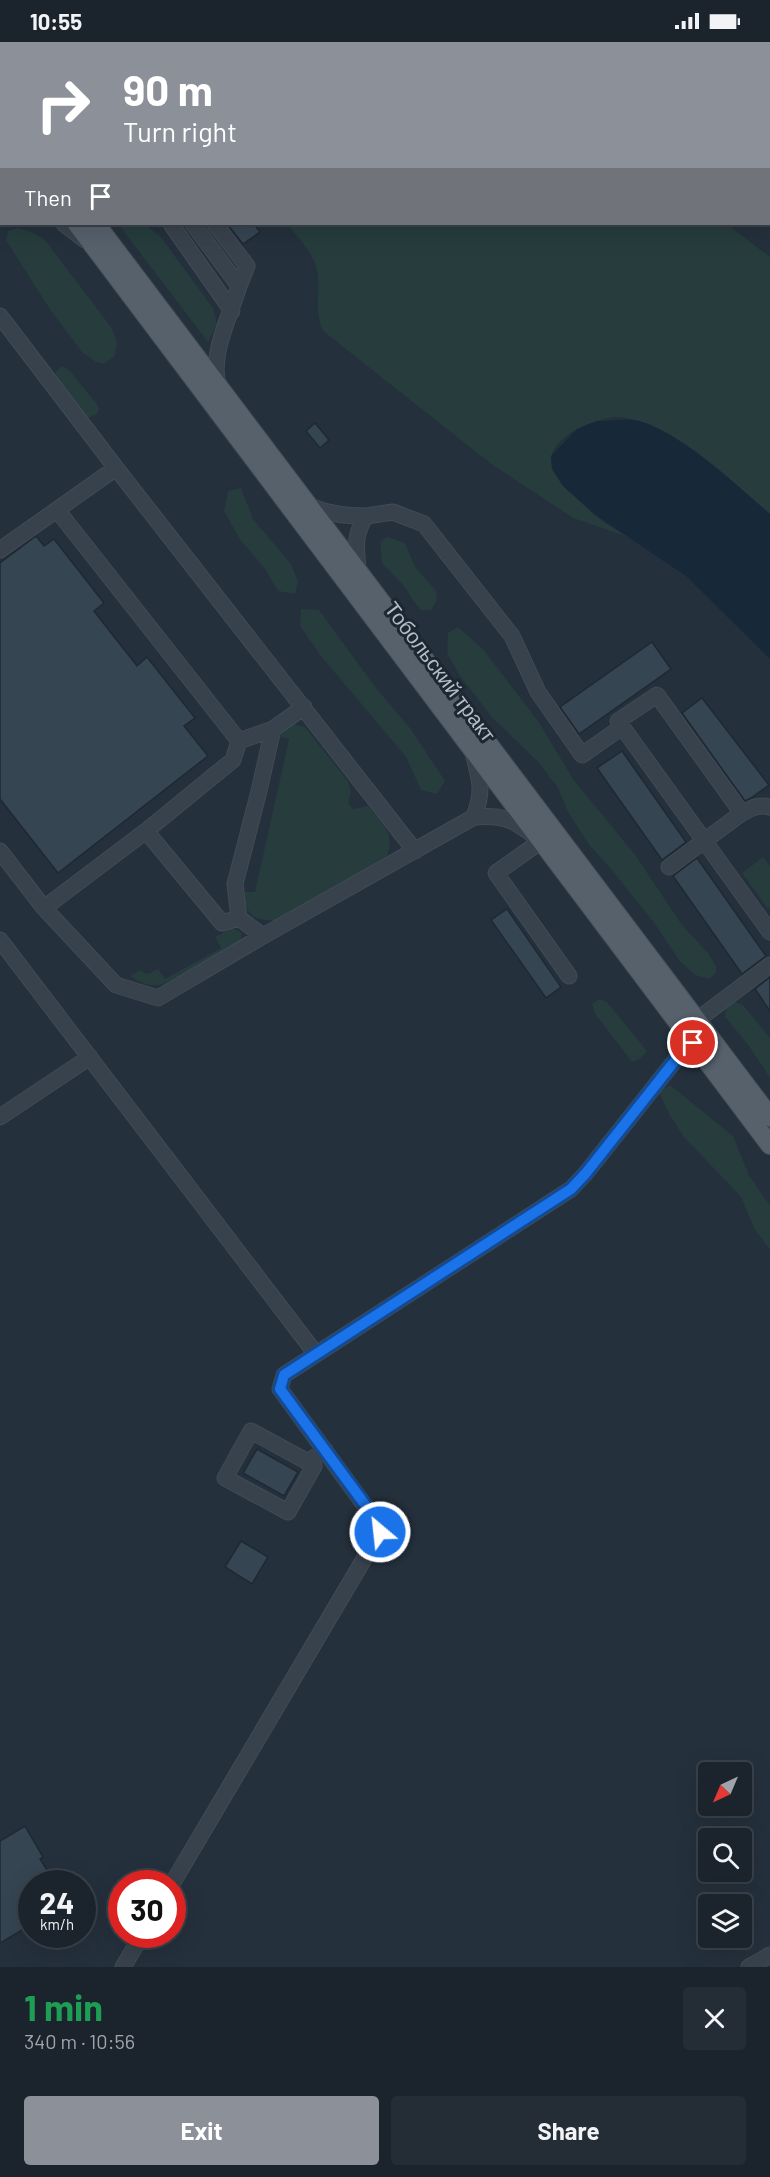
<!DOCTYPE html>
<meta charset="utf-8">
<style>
body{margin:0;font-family:Barlow,sans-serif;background:#242c35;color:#f1f3f6;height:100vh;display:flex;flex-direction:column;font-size:22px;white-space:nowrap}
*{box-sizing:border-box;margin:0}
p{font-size:20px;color:#a0a4aa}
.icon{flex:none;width:33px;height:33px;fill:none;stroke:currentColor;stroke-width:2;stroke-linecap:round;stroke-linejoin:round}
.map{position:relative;height:1925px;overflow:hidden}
.panel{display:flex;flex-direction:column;background:#1b242d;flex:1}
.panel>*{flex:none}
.top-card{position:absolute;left:0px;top:0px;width:771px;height:183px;box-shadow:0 6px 24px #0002,0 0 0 2px #394149;background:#8c9099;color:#fff;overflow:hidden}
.needle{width:39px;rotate:224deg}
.buttons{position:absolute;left:698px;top:1720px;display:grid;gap:12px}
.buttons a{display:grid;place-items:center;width:54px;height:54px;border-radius:6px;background:#1b242d;box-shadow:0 6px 24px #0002,0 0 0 2px #394149;font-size:30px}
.speed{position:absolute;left:18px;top:1828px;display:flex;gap:12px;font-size:30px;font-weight:700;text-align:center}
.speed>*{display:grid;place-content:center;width:78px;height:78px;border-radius:50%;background:#1b242d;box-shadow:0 6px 24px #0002,0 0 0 2px #394149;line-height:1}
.speed small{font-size:15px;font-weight:400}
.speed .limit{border:9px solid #d22;background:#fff;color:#111}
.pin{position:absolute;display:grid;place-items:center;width:51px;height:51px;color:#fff;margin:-26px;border:3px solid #fff;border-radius:50%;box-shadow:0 2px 6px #0007}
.me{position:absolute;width:66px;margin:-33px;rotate:332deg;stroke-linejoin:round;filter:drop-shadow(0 0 4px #0008)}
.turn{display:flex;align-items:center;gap:21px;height:126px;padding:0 24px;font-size:27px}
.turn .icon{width:78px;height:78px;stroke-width:2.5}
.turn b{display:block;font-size:42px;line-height:51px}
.then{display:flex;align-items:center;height:57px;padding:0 24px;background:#0003;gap:12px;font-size:22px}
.round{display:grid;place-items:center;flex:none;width:63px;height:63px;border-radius:6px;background:#242c35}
.headline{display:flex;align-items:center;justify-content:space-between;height:102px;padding:0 24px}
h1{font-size:36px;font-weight:700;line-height:45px;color:#1e9e55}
.button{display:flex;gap:12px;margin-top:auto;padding:12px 24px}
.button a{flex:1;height:69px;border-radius:6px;background:#8c9099;color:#fff;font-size:24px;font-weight:700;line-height:69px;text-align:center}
.button a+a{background:#242c35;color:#f1f3f6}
.status{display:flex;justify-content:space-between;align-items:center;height:42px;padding:0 30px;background:#1b242d;direction:ltr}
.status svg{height:16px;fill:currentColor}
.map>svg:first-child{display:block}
</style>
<div class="status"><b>10:55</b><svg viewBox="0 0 49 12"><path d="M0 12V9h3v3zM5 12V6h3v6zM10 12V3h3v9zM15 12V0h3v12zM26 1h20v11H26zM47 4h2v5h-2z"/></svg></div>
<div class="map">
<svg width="770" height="1925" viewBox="0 0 770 1925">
<rect width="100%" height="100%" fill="#24303c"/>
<!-- green -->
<path fill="#263c3d" d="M61,0H675L62,2Z
M118,182H144L160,194L213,266L217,282L208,300Z
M287,182H727L770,215V472C734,441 682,391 636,378C630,377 623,375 618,375C595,376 545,395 552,424C554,431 587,466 594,472C604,481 617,488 628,495L573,476L490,421L323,289C313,269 322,246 316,224C311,209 297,194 287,182Z
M18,186L32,190L45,198L111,285L117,299L115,314L104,322L96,320L82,310L49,266L6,198L8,189Z
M62,324L70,329L96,361L99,366L97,372L88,376L81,370L55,335L56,329Z
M241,446L253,477L291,522L298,539L295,552L278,549L265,527L239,496L224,469L228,449Z
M387,495L405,501L415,525L436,549L437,558L431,568H421L412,557L405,545L382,521L380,500Z
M301,567L319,568L376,646L410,686L445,739L437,752L421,748L406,715L320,613L300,584Z
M458,585L483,607L538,679L573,737L636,814L682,883L708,911L716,924V931L709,937L695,933L679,918L655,882L611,827L590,804L569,772L558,746L540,722L491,674L460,634L447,611L448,591Z
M294,682L305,685L348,739L351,750L348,761L353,767L368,764C382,782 396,790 387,814L276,878C253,879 246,873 243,850H255L289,697L277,694L282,686Z
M763,815L770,824V865L768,867L742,831Z
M232,886L241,890V897L236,903L164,942C149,945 142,942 130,934L140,928L147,932L158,927L165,937L221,906L215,895Z
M599,957L607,960L647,1009L640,1017L632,1020L595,972L592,962Z
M733,959L743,963L770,996V1036L749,1004L725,975L726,964Z
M670,1043L733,1094L749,1133L770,1164V1208L754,1186L741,1155L684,1095L669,1072L659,1050Z"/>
<!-- water -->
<path fill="#172839" d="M597,379C610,379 627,376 639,379C682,391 736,443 770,472V617L686,534L594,472L563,444L552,427L551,414L577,387Z"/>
<!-- building -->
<path fill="#364552" stroke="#1f2933" stroke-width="1.5" d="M227,182H254L260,190L243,202Z
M315,381L329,398L320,406L306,389Z
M36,494L44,504L54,497L104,561L94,569L137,624L147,615L195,676L184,684L208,714L58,831L0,757V521Z
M652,600L671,627L579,692L560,665Z
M702,656L769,743L751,756L745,759L682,671Z
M622,709L686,800L662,818L597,726Z
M697,816L766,914L742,932L673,834Z
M507,867L561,945L546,956L491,878Z
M770,935V969L755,947Z
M257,1407L298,1430L284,1454L243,1431Z
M241,1499L268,1515L252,1542L225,1525Z
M25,1784L43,1815L40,1817L56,1842H32V1882L0,1901V1799Z"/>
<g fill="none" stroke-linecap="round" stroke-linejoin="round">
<defs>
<path id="minor" d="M0,125L2,127
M0,164H2
M64,182L85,198
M171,182L232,269
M193,182L239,244C230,275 210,311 218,343
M215,182L247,224L239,244
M0,274L116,426
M310,464C329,472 345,474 366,474C354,493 356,504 358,527
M57,468L239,699L233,718L146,789L222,881L239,876L263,894
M366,474L393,470L424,482L512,594L538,650L582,713L622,685
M0,508L116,426L415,809
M239,699L273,687
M473,711C480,738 484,748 474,775
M770,765C759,762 752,766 742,771L657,653L618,679L770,890
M0,809L44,866L116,943L158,956L263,894L474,775C508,772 516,780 541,799L496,831L569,934
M669,825L742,771
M44,866L146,789
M239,876L235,842L259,749L273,687L304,665
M0,898L316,1312
M697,978L770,923
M0,1075L90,1015
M308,1420L314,1424L288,1470L225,1436L251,1389L308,1420L325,1408
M172,1842L380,1490L379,1483L280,1347L284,1333L571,1147L586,1131L681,1011L693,1001
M123,1925L142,1893
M749,1925L770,1913"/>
<path id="major" d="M0,53L2,55
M0,81L2,82
M77,182L770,1103
M96,182L770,1075"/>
</defs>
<!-- minor casing -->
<use href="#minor" stroke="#414b55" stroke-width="17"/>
<!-- major casing -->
<use href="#major" stroke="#414b55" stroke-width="20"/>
<!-- minor -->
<use href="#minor" stroke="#38424c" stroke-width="15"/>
<!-- major -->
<use href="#major" stroke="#56616c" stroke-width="18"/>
</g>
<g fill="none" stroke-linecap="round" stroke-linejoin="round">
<defs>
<path id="route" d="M380,1490V1483L280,1347L284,1333L571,1147L586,1131L681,1011L693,1001"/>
</defs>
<!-- route casing -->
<use href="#route" stroke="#114b97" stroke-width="15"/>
<!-- route -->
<use href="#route" stroke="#1a73e8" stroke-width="10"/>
</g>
<g text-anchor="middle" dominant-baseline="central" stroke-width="6" stroke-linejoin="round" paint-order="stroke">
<!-- street labels -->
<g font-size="21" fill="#b3bdc7" stroke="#1d2731">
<text transform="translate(441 629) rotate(53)">Тобольский тракт</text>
</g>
</g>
</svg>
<div class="buttons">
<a><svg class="needle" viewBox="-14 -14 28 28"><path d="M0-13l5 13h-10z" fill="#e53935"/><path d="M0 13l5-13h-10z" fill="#a0a4aa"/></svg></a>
<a><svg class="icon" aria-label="search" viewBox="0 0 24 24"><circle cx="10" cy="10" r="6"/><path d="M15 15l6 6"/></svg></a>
<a><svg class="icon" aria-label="layers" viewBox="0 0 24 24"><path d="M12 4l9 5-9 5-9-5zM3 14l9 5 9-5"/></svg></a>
</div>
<div class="speed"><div>24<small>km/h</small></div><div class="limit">30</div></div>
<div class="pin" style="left:693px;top:1001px;background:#d93025"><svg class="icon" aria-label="arrive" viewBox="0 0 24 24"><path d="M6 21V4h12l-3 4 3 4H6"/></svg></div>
<svg class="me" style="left:380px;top:1490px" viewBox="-20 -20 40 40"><circle r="17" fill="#1a73e8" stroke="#fff" stroke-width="3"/><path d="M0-11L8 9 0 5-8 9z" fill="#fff"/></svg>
<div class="top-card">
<div class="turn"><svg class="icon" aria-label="right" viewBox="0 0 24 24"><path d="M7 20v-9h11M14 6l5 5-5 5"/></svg><div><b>90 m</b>Turn right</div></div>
<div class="then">Then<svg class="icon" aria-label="arrive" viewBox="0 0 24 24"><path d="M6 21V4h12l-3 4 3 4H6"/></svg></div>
</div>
</div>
<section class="panel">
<div class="headline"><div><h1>1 min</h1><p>340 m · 10:56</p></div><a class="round"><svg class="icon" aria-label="close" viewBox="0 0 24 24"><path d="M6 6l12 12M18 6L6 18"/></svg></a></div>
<div class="button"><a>Exit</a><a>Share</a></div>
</section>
